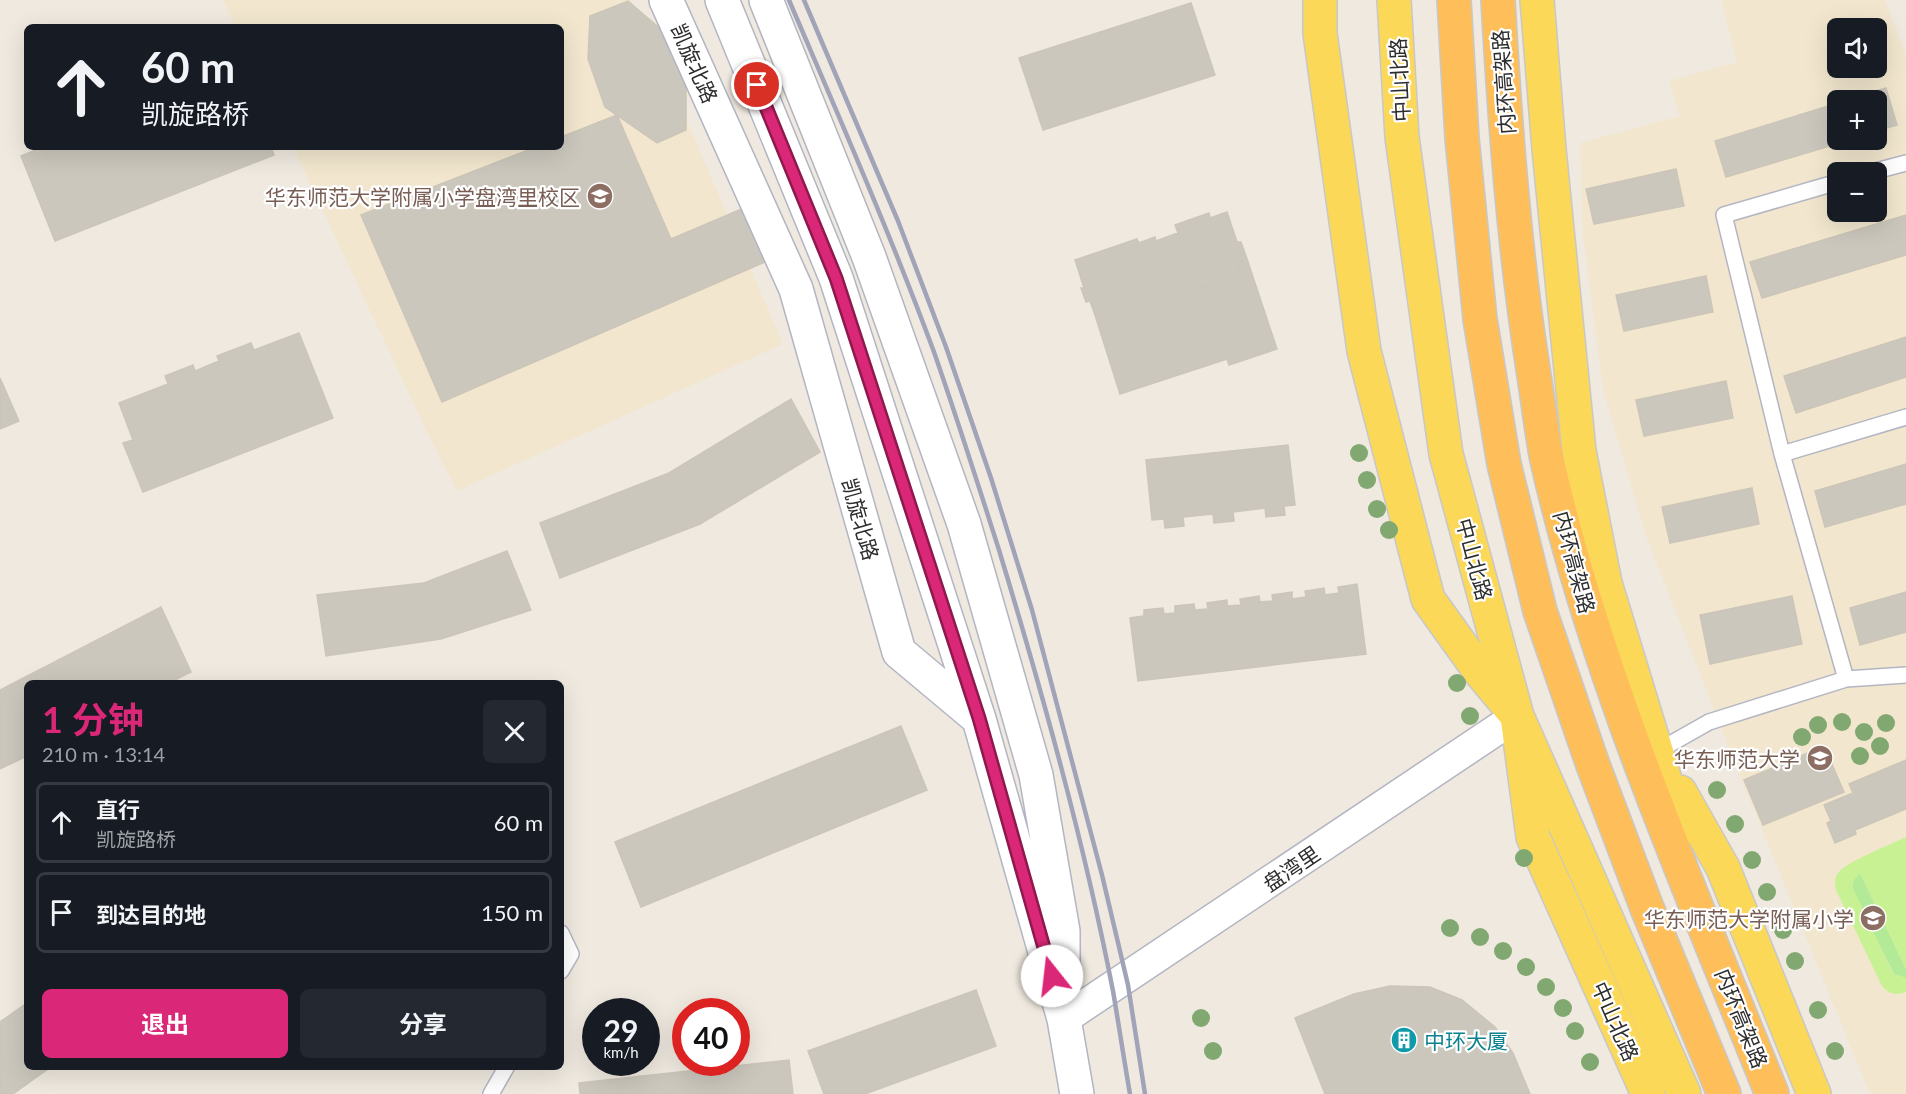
<!DOCTYPE html>
<html lang="zh">
<meta charset="utf-8">
<style>
body{margin:0;font-family:Lato,"Noto Sans SC",sans-serif;background:#242831;color:#f1f3f6;height:100vh;display:flex;flex-direction:column;font-size:22px;white-space:nowrap}
*{box-sizing:border-box;margin:0}
p{font-size:20px;color:#9ea1a6}
.icon{flex:none;width:33px;height:33px;fill:none;stroke:currentColor;stroke-width:2;stroke-linecap:round;stroke-linejoin:round}
.map{position:relative;flex:1;overflow:hidden}
.sheet{position:absolute;left:24px;top:680px;width:540px;height:390px;display:flex;flex-direction:column;background:#171b24;border-radius:9px;box-shadow:0 6px 24px #0002}
.sheet>*{flex:none}
.banner{position:absolute;left:24px;top:24px;width:540px;height:126px;border-radius:9px;box-shadow:0 6px 24px #0002;background:#171b24;color:#f1f3f6;overflow:hidden}
.fabs{position:absolute;left:1827px;top:18px;display:grid;gap:12px}
.fabs a{display:grid;place-items:center;width:60px;height:60px;border-radius:9px;background:#171b24;box-shadow:0 6px 24px #0002;font-size:30px}
.speed{position:absolute;left:582px;top:998px;display:flex;gap:12px;font-size:30px;font-weight:700;text-align:center}
.speed>*{display:grid;place-content:center;width:78px;height:78px;border-radius:50%;background:#171b24;box-shadow:0 6px 24px #0002;line-height:1}
.speed small{font-size:15px;font-weight:400}
.speed .limit{border:9px solid #d22;background:#fff;color:#111}
.pin{position:absolute;display:grid;place-items:center;width:51px;height:51px;color:#fff;margin:-26px;border:3px solid #fff;border-radius:50%;box-shadow:0 2px 6px #0007}
.me{position:absolute;width:66px;margin:-33px;rotate:344deg;stroke-linejoin:round;filter:drop-shadow(0 0 4px #0008)}
.turn{display:flex;align-items:center;gap:21px;height:126px;padding:0 18px;font-size:27px}
.turn .icon{width:78px;height:78px;stroke-width:2.5}
.turn b{display:block;font-size:42px;line-height:51px}
.round{display:grid;place-items:center;flex:none;width:63px;height:63px;border-radius:9px;background:#242831}
.head{display:flex;align-items:center;justify-content:space-between;height:102px;padding:0 18px}
h1{font-size:36px;font-weight:700;line-height:45px;color:#db2777}
.primary-button{display:flex;gap:12px;margin-top:auto;padding:12px 18px}
.primary-button a{flex:1;height:69px;border-radius:9px;background:#db2777;color:#fff;font-size:24px;font-weight:700;line-height:69px;text-align:center}
.primary-button a+a{background:#242831;color:#f1f3f6}
ul{padding:0;list-style:none}
li{display:flex;align-items:center;gap:18px;height:81px;margin:0 12px 9px;padding:0 6px;border:3px solid #363941;border-radius:9px}
li div{flex:1}
li b{display:block;font-size:22px}
li em{font-style:normal}
.map>svg:first-child{display:block}
</style>
<div class="map">
<svg width="1906" height="1094" viewBox="0 0 1906 1094">
<rect width="100%" height="100%" fill="#efe9df"/>
<!-- education -->
<path fill="#f2e7ce" fill-rule="evenodd" d="M223,0H631L649,33L783,344L457,491L426,430L293,147H561V27H236Z
M1721,0H1885L1906,56V1094H1870L1740,776L1646,536L1603,390L1583,234L1580,143L1680,116L1669,81L1737,62ZM1838,28H1876V68H1838ZM1838,100H1876V140H1838ZM1838,172H1876V212H1838Z"/>
<!-- green -->
<path fill="#b3ea98" d="M1860,873L1906,969V978L1894,974L1853,892C1851,883 1853,879 1860,873Z"/>
<!-- pitch -->
<path fill="#c8f193" d="M1906,837V969L1860,873L1853,881L1852,886L1891,969L1894,974L1906,978V992C1895,996 1887,994 1881,984L1836,890C1835,883 1834,877 1839,872C1846,862 1892,844 1906,837Z"/>
<!-- building -->
<path fill="#cbc7bd" stroke="#ccc5b8" stroke-width="1.5" d="M628,1L671,38L686,79V130L657,143L605,107L588,59L590,16Z
M1191,3L1215,75L1043,130L1019,58Z
M1886,88L1897,125L1876,131V100H1846Z
M1838,103V140H1850L1726,177L1715,141Z
M617,115L671,239L751,205L774,258L442,402L361,215L536,147H561V137Z
M43,147H271L274,155L55,241L21,156Z
M1676,169L1684,206L1594,224L1586,189Z
M1227,212L1237,242H1241L1247,259L1238,262L1241,271L1222,277L1221,274L1213,277L1215,283L1194,290L1193,284L1095,315L1090,301L1086,302L1081,288H1084L1075,260L1137,239L1139,243L1155,237L1156,241L1178,233L1175,225L1209,213L1210,218Z
M1906,215V255L1762,298L1750,262Z
M1247,259L1277,349L1229,365L1227,359L1120,394L1095,315L1193,284L1194,290L1215,283L1213,277L1221,274L1222,277L1241,271L1238,262Z
M1706,276L1713,312L1624,331L1616,295Z
M299,333L333,418L143,492L123,443L133,440L119,403L168,384L165,376L193,365L195,371L219,361L217,356L251,343L254,350Z
M1906,337V377L1796,413L1784,376Z
M0,378L19,421L0,429Z
M1726,381L1733,418L1644,436L1636,400Z
M791,399L820,452L700,524L560,578L540,523L669,473Z
M1288,445L1295,505L1284,506L1285,515L1266,517L1265,508L1233,512L1234,521L1214,523L1213,514L1183,517L1184,526L1165,528L1164,519L1152,520L1146,460Z
M1906,464V504L1825,527L1815,491Z
M1752,488L1759,524L1670,543L1662,507Z
M507,551L531,610L441,639L326,656L317,595L424,583Z
M1357,584L1366,654L1138,681L1130,618L1144,616V610L1163,608L1164,614L1175,613V606L1194,604L1195,610L1208,609L1207,603L1227,600V606L1241,605L1240,599L1259,596L1260,602L1273,601L1272,595L1292,592V599L1306,597L1305,591L1324,588L1325,595L1339,593L1338,587Z
M1906,592V632L1860,645L1850,608Z
M1792,596L1802,644L1710,664L1700,615Z
M161,607L191,672L171,682H27V756L0,769V690Z
M901,726L927,790L641,907L615,842Z
M1824,746L1844,792L1763,825L1744,780Z
M1906,760V809L1855,830L1856,834L1835,843L1827,823L1831,821L1824,805L1853,793L1849,784Z
M1390,986L1430,987L1462,1000L1495,1027L1513,1053L1530,1094H1325L1295,1018L1354,994Z
M976,990L996,1046L865,1094H824L808,1051Z
M27,1003V1066H52L13,1094H0V1022Z
M789,1060L793,1094H580L579,1083Z"/>
<g fill="none" stroke-linecap="round" stroke-linejoin="round">
<defs>
<path id="service" d="M1872,172L1906,163
M1838,182L1724,215L1782,454L1846,679
M1782,454L1906,417
M1656,752L1709,722L1846,679L1906,675
M561,933L571,954L561,971
M491,1094L507,1066"/>
<path id="minor" d="M1064,1019L1517,716"/>
<path id="tertiary" d="M666,0L796,289L899,652L979,719
M722,0L836,278L979,719L1064,1019L1077,1094
M766,0L869,257L964,524L1036,775L1063,931V978"/>
<path id="primary" d="M1320,0V33L1364,351L1428,599L1481,673L1517,716L1684,1094
M1394,0L1402,137L1446,454L1517,716L1533,837L1648,1094
M1537,0L1549,149L1579,451L1605,583L1680,829
M1680,792L1723,868L1814,1094"/>
<path id="trunk" d="M1454,0L1462,138L1480,319L1504,464L1540,611L1593,765L1647,908L1724,1094
M1498,0C1505,124 1514,247 1533,369C1538,399 1541,430 1547,460C1597,679 1689,886 1772,1094"/>
</defs>
<!-- service casing -->
<use href="#service" stroke="#b3b5c2" stroke-width="18"/>
<!-- minor casing -->
<use href="#minor" stroke="#b3b5c2" stroke-width="33"/>
<!-- tertiary casing -->
<use href="#tertiary" stroke="#b3b5c2" stroke-width="36"/>
<!-- primary casing -->
<use href="#primary" stroke="#c8c8c8" stroke-width="36"/>
<!-- trunk casing -->
<use href="#trunk" stroke="#c8c8c8" stroke-width="36"/>
<!-- service -->
<use href="#service" stroke="#fff" stroke-width="15"/>
<!-- minor -->
<use href="#minor" stroke="#fff" stroke-width="30"/>
<!-- tertiary -->
<use href="#tertiary" stroke="#fff" stroke-width="33"/>
<!-- primary -->
<use href="#primary" stroke="#fcd858" stroke-width="33"/>
<!-- trunk -->
<use href="#trunk" stroke="#febe5a" stroke-width="33"/>
<!-- rail -->
<path stroke="#a1a4b9" stroke-width="4.5" d="M789,0C839,117 890,233 934,352C957,418 978,484 999,550C1043,695 1084,842 1113,991C1119,1026 1124,1060 1130,1094
M804,0L898,221L946,347L991,478L1032,610L1102,875L1128,985L1145,1094"/>
</g>
<!-- trees -->
<g fill="#81a870">
<circle cx="1359" cy="453" r="9"/>
<circle cx="1367" cy="480" r="9"/>
<circle cx="1377" cy="509" r="9"/>
<circle cx="1389" cy="530" r="9"/>
<circle cx="1457" cy="683" r="9"/>
<circle cx="1470" cy="716" r="9"/>
<circle cx="1842" cy="722" r="9"/>
<circle cx="1886" cy="723" r="9"/>
<circle cx="1818" cy="725" r="9"/>
<circle cx="1864" cy="732" r="9"/>
<circle cx="1802" cy="737" r="9"/>
<circle cx="1880" cy="746" r="9"/>
<circle cx="1860" cy="756" r="9"/>
<circle cx="1717" cy="790" r="9"/>
<circle cx="1735" cy="824" r="9"/>
<circle cx="1524" cy="858" r="9"/>
<circle cx="1752" cy="860" r="9"/>
<circle cx="1767" cy="892" r="9"/>
<circle cx="1450" cy="928" r="9"/>
<circle cx="1783" cy="930" r="9"/>
<circle cx="1480" cy="937" r="9"/>
<circle cx="1503" cy="951" r="9"/>
<circle cx="1795" cy="961" r="9"/>
<circle cx="1526" cy="967" r="9"/>
<circle cx="1546" cy="987" r="9"/>
<circle cx="1563" cy="1008" r="9"/>
<circle cx="1818" cy="1010" r="9"/>
<circle cx="1201" cy="1018" r="9"/>
<circle cx="1575" cy="1031" r="9"/>
<circle cx="1213" cy="1051" r="9"/>
<circle cx="1835" cy="1051" r="9"/>
<circle cx="1590" cy="1062" r="9"/>
</g>
<g fill="none" stroke-linecap="round" stroke-linejoin="round">
<defs>
<path id="route" d="M757,85L836,278L979,718L1052,976"/>
</defs>
<!-- route casing -->
<use href="#route" stroke="#8e194d" stroke-width="15"/>
<!-- route -->
<use href="#route" stroke="#db2777" stroke-width="10"/>
</g>
<!-- icons -->
<defs>
<symbol id="school-disc" viewBox="-11 -11 22 22"><circle r="9.5" fill="#8d6e63" stroke="#fff"/><path d="M0-5L7-2L0 1L-7-2ZM-4 1L0 2.5L4 1V4Q0 6-4 4Z" fill="#fff"/></symbol>
<symbol id="university-disc" viewBox="-11 -11 22 22"><circle r="9.5" fill="#8d6e63" stroke="#fff"/><path d="M0-5L7-2L0 1L-7-2ZM-4 1L0 2.5L4 1V4Q0 6-4 4Z" fill="#fff"/></symbol>
<symbol id="building-disc" viewBox="-11 -11 22 22"><circle r="9.5" fill="#0f9aa8" stroke="#fff"/><path d="M-4-6H4V6H1V3H-1V6H-4ZM-2.5-4.3h1.7v1.8h-1.7ZM.8-4.3h1.7v1.8H.8ZM-2.5-1h1.7V.8h-1.7ZM.8-1h1.7V.8H.8Z" fill="#fff"/></symbol>
</defs>
<g fill-rule="evenodd">
<use href="#school-disc" x="585" y="181" width="30" height="30"/>
<use href="#university-disc" x="1805" y="743" width="30" height="30"/>
<use href="#school-disc" x="1858" y="903" width="30" height="30"/>
<use href="#building-disc" x="1389" y="1025" width="30" height="30"/>
</g>
<g text-anchor="middle" dominant-baseline="central" stroke-width="4.5" stroke-linejoin="round" paint-order="stroke">
<!-- street labels -->
<g font-size="21" fill="#2d2d2d" stroke="#fff">
<text transform="translate(695 63) rotate(66)">凯旋北路</text>
<text transform="translate(1399 80) rotate(-93)">中山北路</text>
<text transform="translate(1503 82) rotate(-94)">内环高架路</text>
<text transform="translate(861 519) rotate(74)">凯旋北路</text>
<text transform="translate(1475 559) rotate(75)">中山北路</text>
<text transform="translate(1575 562) rotate(75)">内环高架路</text>
<text transform="translate(1291 868) rotate(-34)">盘湾里</text>
<text transform="translate(1742 1018) rotate(68)">内环高架路</text>
<text transform="translate(1616 1021) rotate(66)">中山北路</text>
</g>
<!-- education labels -->
<g font-size="21" fill="#785e54" stroke="#fff" text-anchor="end">
<text x="580" y="196">华东师范大学附属小学盘湾里校区</text>
<text x="1800" y="758">华东师范大学</text>
<text x="1854" y="918">华东师范大学附属小学</text>
</g>
<!-- culture labels -->
<g font-size="21" fill="#0d838f" stroke="#fff" text-anchor="start">
<text x="1424" y="1040">中环大厦</text>
</g>
</g>
</svg>
<div class="fabs">
<a><svg class="icon" aria-label="sound" viewBox="0 0 24 24"><path d="M4 9h4l5-4v14l-5-4H4zM17 9q2 3 0 6"/></svg></a>
<a>+</a>
<a>−</a>
</div>
<div class="speed"><div>29<small>km/h</small></div><div class="limit">40</div></div>
<div class="pin" style="left:757px;top:85px;background:#d93025"><svg class="icon" aria-label="arrive" viewBox="0 0 24 24"><path d="M6 21V4h12l-3 4 3 4H6"/></svg></div>
<svg class="me" style="left:1052px;top:976px" viewBox="-20 -20 40 40"><circle r="19" fill="#fff"/><path d="M0-13L10 11 0 6-10 11z" fill="#db2777"/></svg>
<div class="banner">
<div class="turn"><svg class="icon" aria-label="ahead" viewBox="0 0 24 24"><path d="M12 20V5M6 11l6-6 6 6"/></svg><div><b>60 m</b>凯旋路桥</div></div>
</div>
<section class="sheet">
<div class="head"><div><h1>1 分钟</h1><p>210 m · 13:14</p></div><a class="round"><svg class="icon" aria-label="close" viewBox="0 0 24 24"><path d="M6 6l12 12M18 6L6 18"/></svg></a></div>
<ul>
<li><svg class="icon" aria-label="ahead" viewBox="0 0 24 24"><path d="M12 20V5M6 11l6-6 6 6"/></svg><div><b>直行</b><p>凯旋路桥</p></div><em>60 m</em></li>
<li><svg class="icon" aria-label="arrive" viewBox="0 0 24 24"><path d="M6 21V4h12l-3 4 3 4H6"/></svg><div><b>到达目的地</b></div><em>150 m</em></li>
</ul>
<div class="primary-button"><a>退出</a><a>分享</a></div>
</section>
</div>
